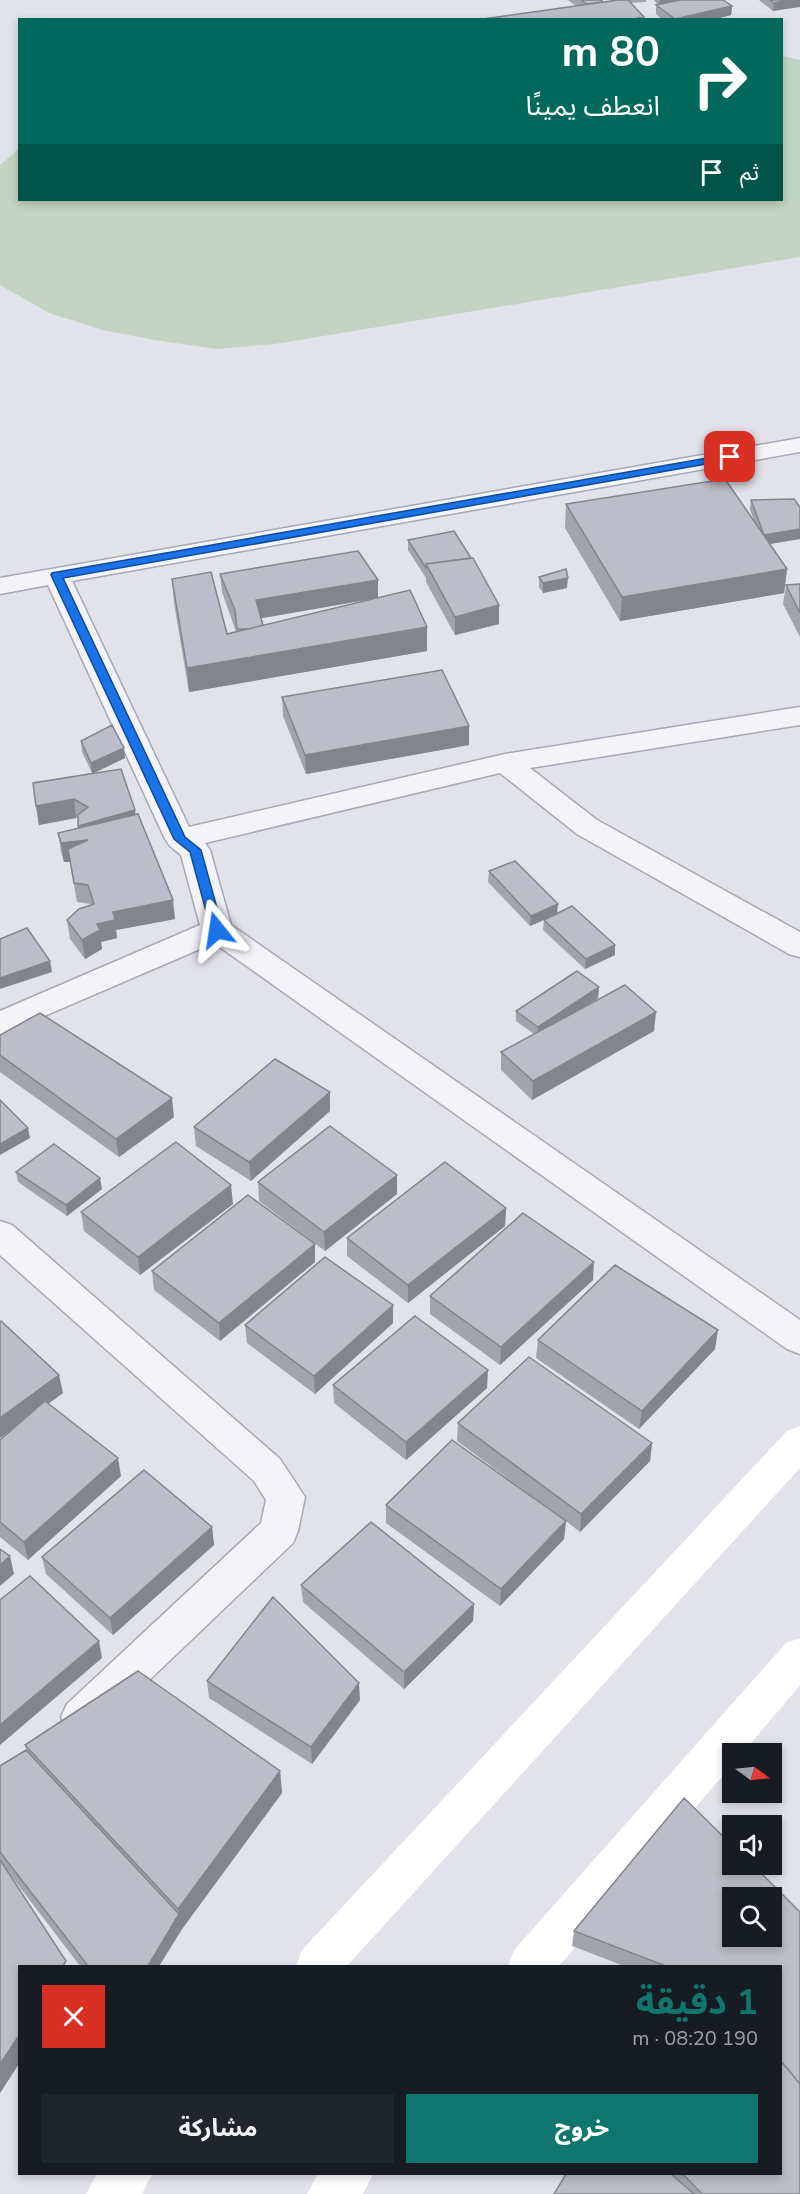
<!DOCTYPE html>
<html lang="ar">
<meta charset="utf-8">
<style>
body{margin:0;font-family:"Nunito Sans","Noto Sans Arabic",sans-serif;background:#20242c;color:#f1f3f6;direction:rtl;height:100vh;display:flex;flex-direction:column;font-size:22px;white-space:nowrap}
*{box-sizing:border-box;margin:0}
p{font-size:20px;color:#9ea1a6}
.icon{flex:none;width:33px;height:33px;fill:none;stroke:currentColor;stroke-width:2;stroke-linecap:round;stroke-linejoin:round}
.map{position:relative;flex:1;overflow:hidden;direction:ltr}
.drawer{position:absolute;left:18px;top:1965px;width:764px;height:210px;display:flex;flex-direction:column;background:#171b24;border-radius:0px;box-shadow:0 3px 9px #0003;direction:rtl}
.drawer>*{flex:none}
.top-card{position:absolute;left:18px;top:18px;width:765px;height:183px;border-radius:0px;box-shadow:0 3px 9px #0003;direction:rtl;background:#00695c;color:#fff;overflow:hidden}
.needle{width:39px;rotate:105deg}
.tools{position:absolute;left:722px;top:1743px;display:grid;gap:12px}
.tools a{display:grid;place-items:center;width:60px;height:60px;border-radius:0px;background:#171b24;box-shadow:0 3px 9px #0003;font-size:30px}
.pin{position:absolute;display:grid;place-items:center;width:51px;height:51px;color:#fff;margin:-26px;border-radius:12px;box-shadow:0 3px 9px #0006}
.me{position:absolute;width:66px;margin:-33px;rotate:345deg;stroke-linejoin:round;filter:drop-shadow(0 0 4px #0008)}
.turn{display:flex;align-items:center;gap:21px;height:126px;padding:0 24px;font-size:27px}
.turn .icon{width:78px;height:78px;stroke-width:2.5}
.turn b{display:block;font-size:42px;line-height:51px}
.then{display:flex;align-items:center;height:57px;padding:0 24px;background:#0003;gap:12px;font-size:22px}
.round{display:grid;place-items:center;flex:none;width:63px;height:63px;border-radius:0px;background:#20242c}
.overview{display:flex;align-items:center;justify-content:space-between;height:102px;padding:0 24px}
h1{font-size:36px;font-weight:700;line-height:45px;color:#0f766e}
.primary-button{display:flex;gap:12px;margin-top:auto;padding:12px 24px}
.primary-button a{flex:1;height:69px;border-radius:0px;background:#0f766e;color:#fff;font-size:24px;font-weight:700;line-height:69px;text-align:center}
.primary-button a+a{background:#20242c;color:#f1f3f6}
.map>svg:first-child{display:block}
</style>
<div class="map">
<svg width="800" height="2194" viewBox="0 0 800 2194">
<rect width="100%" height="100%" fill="#e1e2ea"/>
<!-- green -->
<path fill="#c3d4c2" d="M782,56L800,60V257L275,344L217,349L154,340L103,330L49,313L0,285V165L19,149L20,200H782Z"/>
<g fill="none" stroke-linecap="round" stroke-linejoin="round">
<defs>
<path id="street" d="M800,438V452L72,581L189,827L505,754L800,707V725L530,768L597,820L800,932V957L789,954L577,834L500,773L205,843L210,850L231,925L800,1320V1354L787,1349L214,943L0,1035V1011L200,925L181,855L170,846L165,839L48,585L0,594V578Z
M0,1221L12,1225L280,1459L305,1497L298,1531L293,1543L97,1730L82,1736L67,1730L61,1717L67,1704L261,1523L266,1500L254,1481L0,1255Z"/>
</defs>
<!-- street casing -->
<use href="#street" stroke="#a6a8b4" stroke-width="3"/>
<!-- street -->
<use href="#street" fill="#f4f4f8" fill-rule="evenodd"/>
<!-- secondary -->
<path fill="#fff" fill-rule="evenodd" d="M800,1426V1468L347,1966H296L302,1950L787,1431Z
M800,1638V1685L742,1754H732V1765L559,1966H508L514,1950L786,1643Z
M97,2174H152L142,2194H86Z
M318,2174H373L363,2194H307Z"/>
</g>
<!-- wall -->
<path fill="#a1a3ae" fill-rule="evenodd" d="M568,0H601L603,2L614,0H646V2L576,6Z
M654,0H723L732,6L731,15L712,20H663L656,14V5H658Z
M759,0H800L773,11Z
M751,500L800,507V539L770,544L787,569L784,593L620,621L565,528L566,504L753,518L750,510Z
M408,540L499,624L455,635L426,582V578L408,550Z
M220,574L378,580V598L427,627V651L189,692L174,603L172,579L227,634L236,632L222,592ZM376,598L263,625L261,618Z
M539,577L567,588L543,593L539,587Z
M800,584V637L783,604L786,585Z
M282,697L469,726V745L306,774L283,716Z
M81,741L125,758L93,773L135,810V815L175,919L116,930L117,938L101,942L102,949L85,959L70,939L67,920L91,905V904L77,902L70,862H64L61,852L58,833L78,828V818H76L39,825L33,783L92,773L82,752Z
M489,871L558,913L615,945V955L585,969L543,930L544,920L530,926L488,882Z
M599,987L598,998L582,1008L654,1031L532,1100L501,1070V1052L534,1034L516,1021V1011Z
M0,1035L174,1117L119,1157L0,1072Z
M330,1111L251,1181L196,1146L194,1127Z
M16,1172L102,1189L67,1216L18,1182Z
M258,1182L397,1194L325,1251L259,1201Z
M233,1204L140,1275L84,1231L81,1212Z
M506,1208L505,1226L408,1303L347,1256V1238Z
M315,1262L220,1341L154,1290L152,1271Z
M593,1280L500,1365L430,1314V1296Z
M0,1322L63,1393L48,1404L121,1476L28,1560L0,1537V1440L11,1431L0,1438Z
M393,1323L315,1394L247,1343L245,1325Z
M538,1340L715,1349L639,1429L536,1358Z
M333,1385L487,1388L406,1460L334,1403Z
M458,1423L652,1443L650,1461L580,1532L566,1521L564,1539L500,1606L386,1523V1505L548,1508L457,1441Z
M212,1527L214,1545L113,1635L46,1574L42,1557Z
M301,1585L474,1604L473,1621L404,1689L303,1602Z
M207,1681L360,1700L312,1764L209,1698Z
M25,1745L280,1771L282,1793L182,1929L159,1966H80L12,1877L20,2062L0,2093V1766L26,1750Z
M800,1912V2194H554L566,2174H780V1966H624L572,1946L574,1931Z"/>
<!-- shaded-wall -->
<path fill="#83848d" d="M660,0H698L659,5Z
M789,0H800V7L773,11L774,3Z
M732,6L731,15L712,20H675Z
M800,529V539L763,545L764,535Z
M787,569L784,593L620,621L622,597Z
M568,578L567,588L543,593V583Z
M378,580V598L257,619L256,600Z
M499,605V624L455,635V617Z
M427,627V651L189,692L187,668Z
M469,726V745L306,774L305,755Z
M124,748L125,758L92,774L91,763Z
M74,799L76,818L39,825L36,806Z
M135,810L137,828L68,849L70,862H64L61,843L80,841L78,826Z
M173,900L175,919L116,930L117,938L101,942L102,949L85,959L82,940L97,924L113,912Z
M558,904L557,914L530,926L531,916Z
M615,945V955L585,969L586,959Z
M50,961L52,972L0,989V978Z
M599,987L598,998L538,1037V1027Z
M656,1012L654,1031L532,1100L533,1081Z
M330,1092V1111L251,1181L249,1162Z
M172,1098L174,1117L119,1157L116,1139Z
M28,1128L30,1138L0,1155V1144Z
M397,1175V1194L325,1251L324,1232Z
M100,1178L102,1189L67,1216L66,1205Z
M231,1185L233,1204L140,1275L138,1257Z
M506,1208L505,1226L408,1303V1285Z
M315,1244V1262L220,1341L219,1323Z
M594,1262L593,1280L500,1365L501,1347Z
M393,1305V1323L315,1394L314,1376Z
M718,1330L715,1349L639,1429L642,1411Z
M488,1370L487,1388L406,1460V1442Z
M59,1375L63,1393L0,1438V1418Z
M652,1443L650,1461L580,1532L581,1514Z
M118,1458L121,1476L28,1560L24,1542Z
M566,1521L564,1539L500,1606L501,1589Z
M212,1527L214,1545L113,1635L110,1618Z
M10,1556L14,1574L0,1586V1565Z
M474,1604L473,1621L404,1689V1672Z
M99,1641L102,1658L0,1745V1725Z
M359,1683L360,1700L312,1764L311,1747Z
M280,1771L282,1793L182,1929L178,1909Z
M179,1914L182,1929L159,1966H148Z
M20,2034V2062L0,2093V2064Z"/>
<!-- building -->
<path fill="#bbbdca" stroke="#83848d" stroke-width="1.5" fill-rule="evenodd" d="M581,0H601L603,2L587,4Z
M618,0H628L644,17L629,20H476Z
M680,0H723L732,6L675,19L656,5Z
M770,0H789L774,3Z
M725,479L787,569L622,597L566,504Z
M794,499L800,507V529L764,535L751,500Z
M454,531L471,558L426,564V568L408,540Z
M358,551L378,580L256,600L263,625L249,629H237L235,610L220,574Z
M473,558L499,605L455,617L426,564Z
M566,569L568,578L543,583L539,577Z
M211,572L227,634L410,590L427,627L187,668L172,579Z
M800,584V613L786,585Z
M442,670L469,726L305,755L282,697Z
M112,725L124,748L91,763L81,741Z
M121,769L135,810L78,826V815L88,807L74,799L36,806L33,783Z
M138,814L173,900L113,912L115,920L97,924L100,930L82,940L67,920L79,909L94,904L88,885L74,883L68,849L88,840L61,843L58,833Z
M515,861L558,904L531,916L489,871Z
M572,906L615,945L586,959L544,920Z
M27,928L50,961L0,978V939Z
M577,971L599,987L538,1027L516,1011Z
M625,985L656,1012L533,1081L501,1052Z
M40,1013L172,1098L116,1139L0,1055V1035Z
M275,1059L330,1092L249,1162L194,1127Z
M0,1100L28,1128L0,1144Z
M330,1126L397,1175L324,1232L258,1182Z
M176,1142L231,1185L138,1257L81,1212Z
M54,1144L100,1178L66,1205L16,1172Z
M445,1162L506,1208L408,1285L347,1238Z
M248,1195L315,1244L219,1323L152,1271Z
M523,1213L594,1262L501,1347L430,1296Z
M325,1257L393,1305L314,1376L245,1325Z
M615,1265L718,1330L642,1411L538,1340Z
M415,1316L488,1370L406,1442L333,1385Z
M1,1321L59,1375L0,1418V1322Z
M529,1357L652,1443L581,1514L458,1423Z
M45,1401L118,1458L24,1542L0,1522V1440Z
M452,1440L566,1521L501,1589L386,1505Z
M144,1470L212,1527L110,1618L42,1557Z
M371,1522L474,1604L404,1672L301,1585Z
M0,1549L10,1556L0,1565Z
M30,1576L99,1641L0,1725V1600Z
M273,1597L359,1683L311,1747L207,1681Z
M138,1671L280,1771L178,1909L25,1745Z
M26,1750L179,1914L148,1966H88L0,1852V1766Z
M684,1798L732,1845V1864H752L800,1912V2084L780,2060V1966H666L574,1931ZM732,1898H771V1936H732Z
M0,1860L66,1961L63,1966H20V2034L0,2064Z
M780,2060L800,2084V2194H702L683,2174H780Z
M566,2174H671L694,2194H554Z"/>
<!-- route -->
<path fill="#1a73e8" stroke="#114b97" stroke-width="1.5" d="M730,454L734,455V459L63,578L185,837L201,850L223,930L217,934L212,933L190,852L174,839L51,575L52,573Z"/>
</svg>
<div class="tools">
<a><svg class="needle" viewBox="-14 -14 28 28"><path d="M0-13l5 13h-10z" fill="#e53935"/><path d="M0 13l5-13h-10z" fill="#9ea1a6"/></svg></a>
<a><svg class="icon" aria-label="sound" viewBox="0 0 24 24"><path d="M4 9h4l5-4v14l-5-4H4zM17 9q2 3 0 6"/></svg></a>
<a><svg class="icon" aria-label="search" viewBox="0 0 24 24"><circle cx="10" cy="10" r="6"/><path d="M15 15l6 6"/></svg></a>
</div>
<div class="pin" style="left:730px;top:457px;background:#d93025"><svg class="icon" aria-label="arrive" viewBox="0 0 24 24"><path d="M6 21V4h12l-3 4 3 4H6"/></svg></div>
<svg class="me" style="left:217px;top:930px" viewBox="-20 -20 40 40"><path d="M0-17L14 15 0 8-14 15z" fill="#1a73e8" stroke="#fff" stroke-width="4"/></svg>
<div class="top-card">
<div class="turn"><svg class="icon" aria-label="right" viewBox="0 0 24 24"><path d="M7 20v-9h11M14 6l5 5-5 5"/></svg><div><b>80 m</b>انعطف يمينًا</div></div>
<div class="then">ثم<svg class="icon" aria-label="arrive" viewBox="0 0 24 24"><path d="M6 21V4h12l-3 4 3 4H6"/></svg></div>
</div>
<section class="drawer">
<div class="overview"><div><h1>1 دقيقة</h1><p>190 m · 08:20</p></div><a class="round" style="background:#d93025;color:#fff"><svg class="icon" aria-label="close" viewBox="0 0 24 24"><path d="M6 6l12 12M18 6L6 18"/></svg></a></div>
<div class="primary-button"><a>خروج</a><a>مشاركة</a></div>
</section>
</div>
